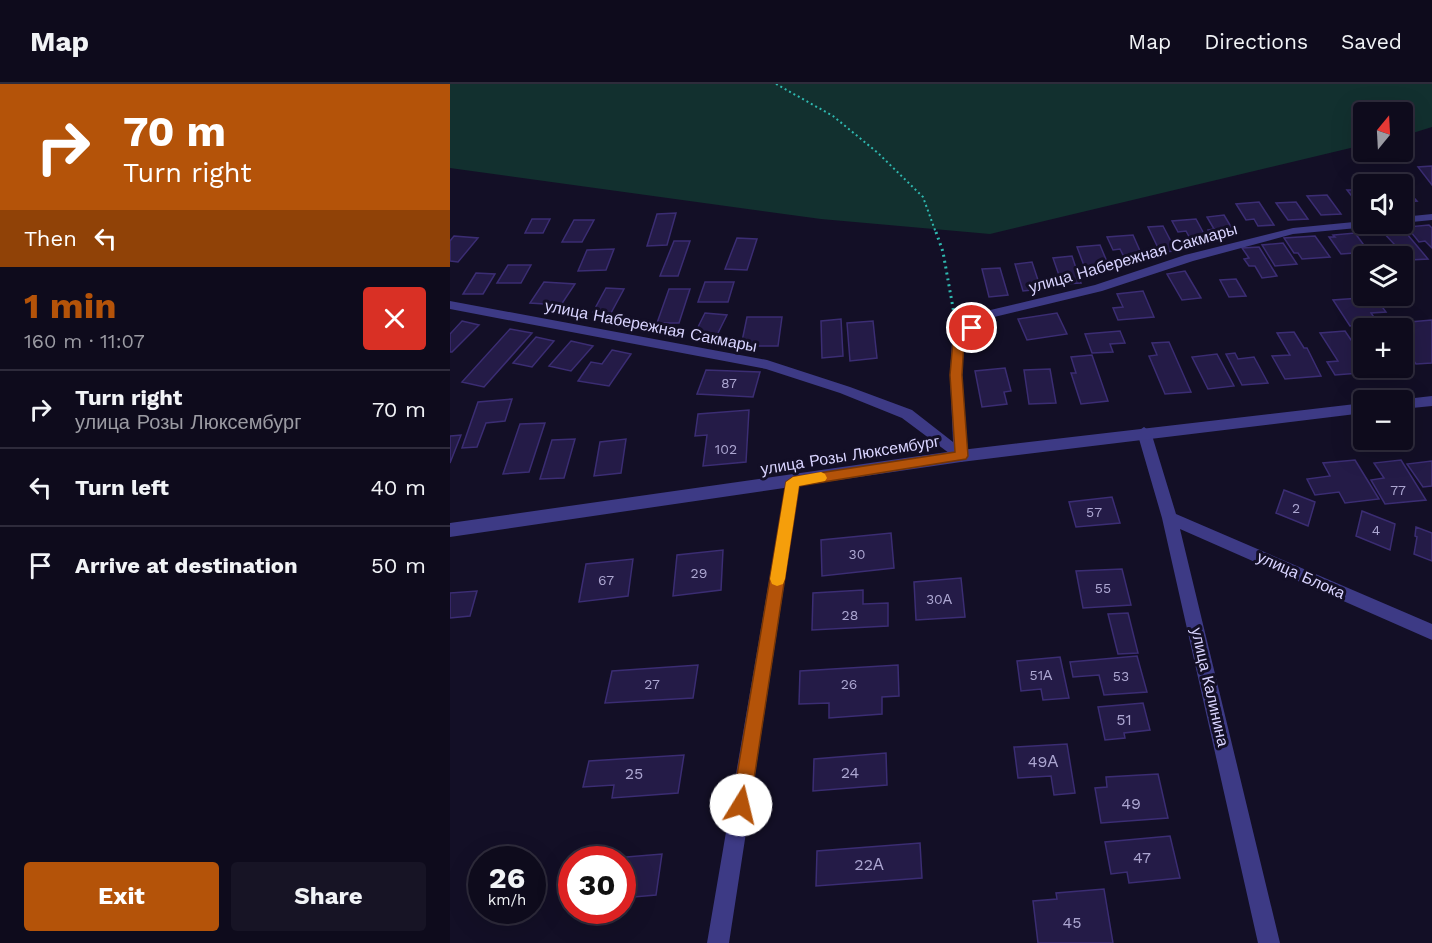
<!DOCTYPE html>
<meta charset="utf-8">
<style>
body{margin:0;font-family:"Work Sans",sans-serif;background:#171425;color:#f1f3f6;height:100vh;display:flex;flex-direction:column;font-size:22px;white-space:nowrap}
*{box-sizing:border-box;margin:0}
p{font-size:20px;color:#9b9ba3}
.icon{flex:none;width:33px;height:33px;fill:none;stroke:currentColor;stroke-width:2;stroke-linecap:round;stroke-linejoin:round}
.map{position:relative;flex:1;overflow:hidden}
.sheet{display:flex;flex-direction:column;background:#0e0b1c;width:450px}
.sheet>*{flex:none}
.guide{background:#b45309;color:#fff;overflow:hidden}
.needle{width:39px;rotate:18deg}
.tools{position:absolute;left:903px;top:18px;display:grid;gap:12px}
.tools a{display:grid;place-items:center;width:60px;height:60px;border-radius:6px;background:#0e0b1c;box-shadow:0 6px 24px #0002,0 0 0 2px #2e2b3b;font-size:30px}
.speed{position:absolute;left:18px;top:762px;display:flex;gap:12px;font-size:30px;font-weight:700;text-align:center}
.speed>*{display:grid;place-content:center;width:78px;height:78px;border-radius:50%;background:#0e0b1c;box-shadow:0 6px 24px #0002,0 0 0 2px #2e2b3b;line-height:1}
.speed small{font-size:15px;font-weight:400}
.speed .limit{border:9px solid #d22;background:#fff;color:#111}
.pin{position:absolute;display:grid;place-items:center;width:51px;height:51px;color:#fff;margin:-26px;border:3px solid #fff;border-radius:50%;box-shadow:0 2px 6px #0007}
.me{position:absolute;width:66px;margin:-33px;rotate:9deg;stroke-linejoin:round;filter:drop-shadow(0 0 4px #0008)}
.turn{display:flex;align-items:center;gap:21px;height:126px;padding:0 24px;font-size:27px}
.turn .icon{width:78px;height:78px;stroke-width:2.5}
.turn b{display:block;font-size:42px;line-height:51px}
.then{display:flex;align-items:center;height:57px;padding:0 24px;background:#0003;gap:12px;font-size:22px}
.round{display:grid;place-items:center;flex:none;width:63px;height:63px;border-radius:6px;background:#171425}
.head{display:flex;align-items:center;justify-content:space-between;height:102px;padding:0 24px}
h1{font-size:36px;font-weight:700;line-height:45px;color:#b45309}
.cta{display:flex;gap:12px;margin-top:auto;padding:12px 24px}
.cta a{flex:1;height:69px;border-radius:6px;background:#b45309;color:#fff;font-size:24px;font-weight:700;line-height:69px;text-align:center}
.cta a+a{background:#171425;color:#f1f3f6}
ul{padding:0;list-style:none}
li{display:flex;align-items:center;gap:18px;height:78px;padding:0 24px;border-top:2px solid #2e2b3b}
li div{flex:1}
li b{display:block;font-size:22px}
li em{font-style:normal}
header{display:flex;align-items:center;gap:36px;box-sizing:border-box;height:84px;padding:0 30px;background:#0e0b1c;border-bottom:2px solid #2e2b3b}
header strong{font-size:28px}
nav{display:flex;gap:33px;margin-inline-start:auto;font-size:21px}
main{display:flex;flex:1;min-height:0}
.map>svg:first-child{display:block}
</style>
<header>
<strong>Map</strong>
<nav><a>Map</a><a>Directions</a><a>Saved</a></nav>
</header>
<main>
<section class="sheet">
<div class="guide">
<div class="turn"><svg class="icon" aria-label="right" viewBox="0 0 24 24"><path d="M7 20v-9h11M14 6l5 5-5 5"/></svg><div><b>70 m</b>Turn right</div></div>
<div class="then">Then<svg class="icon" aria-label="left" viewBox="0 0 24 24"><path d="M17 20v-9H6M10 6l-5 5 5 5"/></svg></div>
</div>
<div class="head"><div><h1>1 min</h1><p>160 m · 11:07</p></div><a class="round" style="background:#d93025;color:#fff"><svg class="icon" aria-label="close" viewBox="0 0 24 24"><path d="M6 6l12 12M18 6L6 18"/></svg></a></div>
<ul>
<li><svg class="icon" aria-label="right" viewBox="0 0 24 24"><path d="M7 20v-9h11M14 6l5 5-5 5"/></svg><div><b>Turn right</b><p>улица Розы Люксембург</p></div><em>70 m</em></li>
<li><svg class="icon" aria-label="left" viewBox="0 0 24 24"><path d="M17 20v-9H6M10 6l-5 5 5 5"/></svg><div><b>Turn left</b></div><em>40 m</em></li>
<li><svg class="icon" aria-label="arrive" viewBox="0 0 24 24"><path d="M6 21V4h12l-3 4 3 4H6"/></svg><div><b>Arrive at destination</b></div><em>50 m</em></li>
</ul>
<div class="cta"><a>Exit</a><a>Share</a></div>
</section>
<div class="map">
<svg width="982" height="859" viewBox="0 0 982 859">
<rect width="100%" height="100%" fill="#130f26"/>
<!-- green -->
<path fill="#12302f" d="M0,0H982V43L953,52L952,28H914L913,61L540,150L371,135L0,84Z"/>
<!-- building -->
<path fill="#241b47" stroke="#3b2d73" stroke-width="1.5" d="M982,82V101L968,83Z
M914,100V124H911L897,106H907L904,101L918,100Z
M952,103H954L967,117L952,118Z
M877,111L891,130L871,131L857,112Z
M809,118L824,141L808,142L804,135L796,136L786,120Z
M846,118L858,135L838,136L826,119Z
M226,129L217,161L197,162L207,130Z
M774,131L786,151L762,153L758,146L764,145L757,133Z
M82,135H100L93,149H75Z
M746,135L759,159L743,160L736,147L728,148L722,137Z
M124,136H144L132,158H112Z
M979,141L982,144V164L975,157L969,158L957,143Z
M713,142L726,167L710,168L698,143Z
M952,144L978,175L959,176L930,145Z
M905,149L919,168L891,170L879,153H885L883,151Z
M683,151L694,176L676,177L670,165L663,166L657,153Z
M4,152L28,154L8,178L0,177V157Z
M865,152L880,173L852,175L848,169H844L834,154Z
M287,154L307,155L297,186L275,185Z
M224,157H240L228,192H210Z
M833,159L847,180L825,182L812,161Z
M650,161L660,185L636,187L627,163Z
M809,163L827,192L812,194L805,182H799L794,175L799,174L792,164Z
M164,165L156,186L128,187L137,166Z
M622,172L631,199L612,200L603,174Z
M582,178L591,205L573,207L565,180Z
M58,181H81L71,199H47Z
M550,184L558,211L539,213L532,185Z
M735,187L751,214L732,216L717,190Z
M26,189L45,190L33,210H13Z
M786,195L796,212L779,213L770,196Z
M94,198L125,200L111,221L80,219Z
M255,198H284L278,218H248Z
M156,204L174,205L161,229L143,228Z
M219,205H240L229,239H207Z
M693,207L704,233L668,236L663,224L673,223L667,210Z
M925,213L936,228L921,229L928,239L900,242L883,216Z
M255,229L277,231L267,251L245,249Z
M607,229L617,250L577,256L568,235Z
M297,233H332L328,262H291Z
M391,235L393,272L372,274L371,237Z
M982,236V279L966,280L952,261V244H940L937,240Z
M12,237L29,241L2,268H0V250Z
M423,237L427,274L400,277L397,239Z
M60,245L82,249L34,303L12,298Z
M670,247L675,259L660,260L663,268L642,269L635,250Z
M895,247L914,275V284H919L922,288L885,291L877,278L888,277L870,249Z
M844,248L854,264H857L871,292L835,295L822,272L840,271L827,249Z
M86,253L104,257L82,283L63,279Z
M121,257L143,262L121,287L99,282Z
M719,258L741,308L715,310L699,272L707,271L702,259Z
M162,266L181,270L159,302L128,297L141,278L152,280Z
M785,269L788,275L804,273L818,299L792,301L776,270Z
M767,270L784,302L758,305L742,273Z
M642,271L658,317L631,320L621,289H626L621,273Z
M555,284L561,307L554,308L557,320L532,323L525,287Z
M600,285L606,319L579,320L574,286Z
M256,286L310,288L303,313L247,310Z
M62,315L55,337L36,339L27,363L12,364L28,318Z
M299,326L296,378L253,382L257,351L245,352L248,330Z
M95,339L79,388L53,390L70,340Z
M11,351L0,379V352Z
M125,355L114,394L90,395L102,356Z
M176,355L171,389L144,392L150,358Z
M905,376L929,415L895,419L889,408L865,411L857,395L880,392L873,379Z
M951,376L976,416L935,420L921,396L934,394L924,379Z
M982,377V402L973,403L957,380Z
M834,406L865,418L858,442L826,429Z
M662,413L670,439L626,443L619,418Z
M912,427L945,440L940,466L906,452Z
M966,443L982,449V477L964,470L967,453L965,452Z
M441,449L444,484L372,492L371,456Z
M273,466L271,506L223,512L227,471Z
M183,475L178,512L129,518L136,480Z
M672,485L681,521L633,524L626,487Z
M511,494L515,533L466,536L464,498Z
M413,506V520L438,519V542L362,546L363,509Z
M27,507L20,532L0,534V509Z
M678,529L688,569L668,570L658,530Z
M687,572L697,608L654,611L649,591L623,593L620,578Z
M610,573L619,614L593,616L591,605L571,607L567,577Z
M248,581L243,614L155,619L162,587Z
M448,581L449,612L432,613V630L379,634V619L349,620L350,587Z
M693,619L700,646L674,649L675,654L655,656L648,623Z
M617,660L625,709L604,711L601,692L568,694L564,663Z
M436,669L437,701L363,707L364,675Z
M234,671L228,709L162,714L164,701L133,703L139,677Z
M708,690L718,734L651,739L645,704L657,703L656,693Z
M720,752L730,794L679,799L677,788L661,790L655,758Z
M470,759L472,794L366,802L367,767Z
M212,770L206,811L172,814V776H140Z
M654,805L663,859H588L583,817L607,815L606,809Z"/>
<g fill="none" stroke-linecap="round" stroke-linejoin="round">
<!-- path-far1 -->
<path stroke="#2fb8b0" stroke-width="2" stroke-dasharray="2 3" stroke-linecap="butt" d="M326,0L383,32L428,69L473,113L486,149"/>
<!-- path -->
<path stroke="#2fb8b0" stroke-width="3" stroke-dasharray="2 4" stroke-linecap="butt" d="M486,148L493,168L505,235"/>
<!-- minor -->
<path fill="#3d3a85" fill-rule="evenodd" d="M982,130V136L952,139V133Z
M914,137V140H923L918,143L843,150L743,177L652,207L540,234L514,258L512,291L518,372L516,376L511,378L452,334L390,309L316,285L0,225V217L317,276L400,303L462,326L503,358L500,291L502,257L532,228L645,201L735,171L843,144Z
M694,343L701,348L726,430L982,540V556L730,445L830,859H808L712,434L687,348Z
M343,392L348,394L350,398L279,859H257L336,398L338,394Z"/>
<!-- tertiary -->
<path fill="#3d3a85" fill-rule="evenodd" d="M982,312V322L952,325V316H947Z
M914,319V329L511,378L0,453V439L511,366Z"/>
</g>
<!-- route -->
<path fill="#b45309" stroke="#753606" stroke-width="1.5" d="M522,240L528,244L514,258L513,274L512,291L518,372L516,375L349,402L300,721L297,727L291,730L285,727L282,721L336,398L343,393L505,368L500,291L503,257Z"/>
<!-- slow -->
<path fill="#f59e0b" d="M371,388L375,390L377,394L375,397L349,402L335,495L333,500L327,502L322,500L320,495L336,398L343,393Z"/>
<g text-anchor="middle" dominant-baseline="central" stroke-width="6" stroke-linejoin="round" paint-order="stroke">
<!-- number labels -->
<g font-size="14" fill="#aca6d1">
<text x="279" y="299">87</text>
<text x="276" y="365">102</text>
<text x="948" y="406">77</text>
<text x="846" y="424">2</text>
<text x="644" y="428">57</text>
<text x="926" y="446">4</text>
<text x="407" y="470">30</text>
<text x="249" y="489">29</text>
<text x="156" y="496">67</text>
<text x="653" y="504">55</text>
<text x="489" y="515">30А</text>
<text x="400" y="531">28</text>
<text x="591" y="591">51А</text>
<text x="671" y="592">53</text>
<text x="202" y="600">27</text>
<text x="399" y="600">26</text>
</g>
<!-- street labels -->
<g font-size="16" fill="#d9d4ff" stroke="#130f26">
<text transform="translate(683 174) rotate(-16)">улица Набережная Сакмары</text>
<text transform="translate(201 242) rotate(11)">улица Набережная Сакмары</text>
<text transform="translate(400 371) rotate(-9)">улица Розы Люксембург</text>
<text transform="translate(851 491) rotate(24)">улица Блока</text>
<text transform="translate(760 603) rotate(77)">улица Калинина</text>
</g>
<!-- near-number labels -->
<g font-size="16" fill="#aca6d1">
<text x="674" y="635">51</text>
<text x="593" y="677">49А</text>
<text x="400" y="688">24</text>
<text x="184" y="689">25</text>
<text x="681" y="719">49</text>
<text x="692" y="773">47</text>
<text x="419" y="780">22А</text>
<text x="622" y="838">45</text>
</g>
</g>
</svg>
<div class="tools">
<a><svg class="needle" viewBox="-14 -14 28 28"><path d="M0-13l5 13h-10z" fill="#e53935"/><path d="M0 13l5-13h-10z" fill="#9b9ba3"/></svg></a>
<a><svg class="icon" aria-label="sound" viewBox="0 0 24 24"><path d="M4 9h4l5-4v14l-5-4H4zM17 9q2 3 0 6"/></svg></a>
<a><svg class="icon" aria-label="layers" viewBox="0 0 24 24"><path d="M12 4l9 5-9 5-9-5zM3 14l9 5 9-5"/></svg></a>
<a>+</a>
<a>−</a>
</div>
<div class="speed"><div>26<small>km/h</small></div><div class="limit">30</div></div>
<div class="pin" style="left:522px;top:244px;background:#d93025"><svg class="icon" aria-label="arrive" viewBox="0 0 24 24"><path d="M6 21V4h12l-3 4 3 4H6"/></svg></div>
<svg class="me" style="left:291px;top:721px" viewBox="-20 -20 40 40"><circle r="19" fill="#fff"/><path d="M0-13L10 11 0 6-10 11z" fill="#b45309"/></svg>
</div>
</main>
